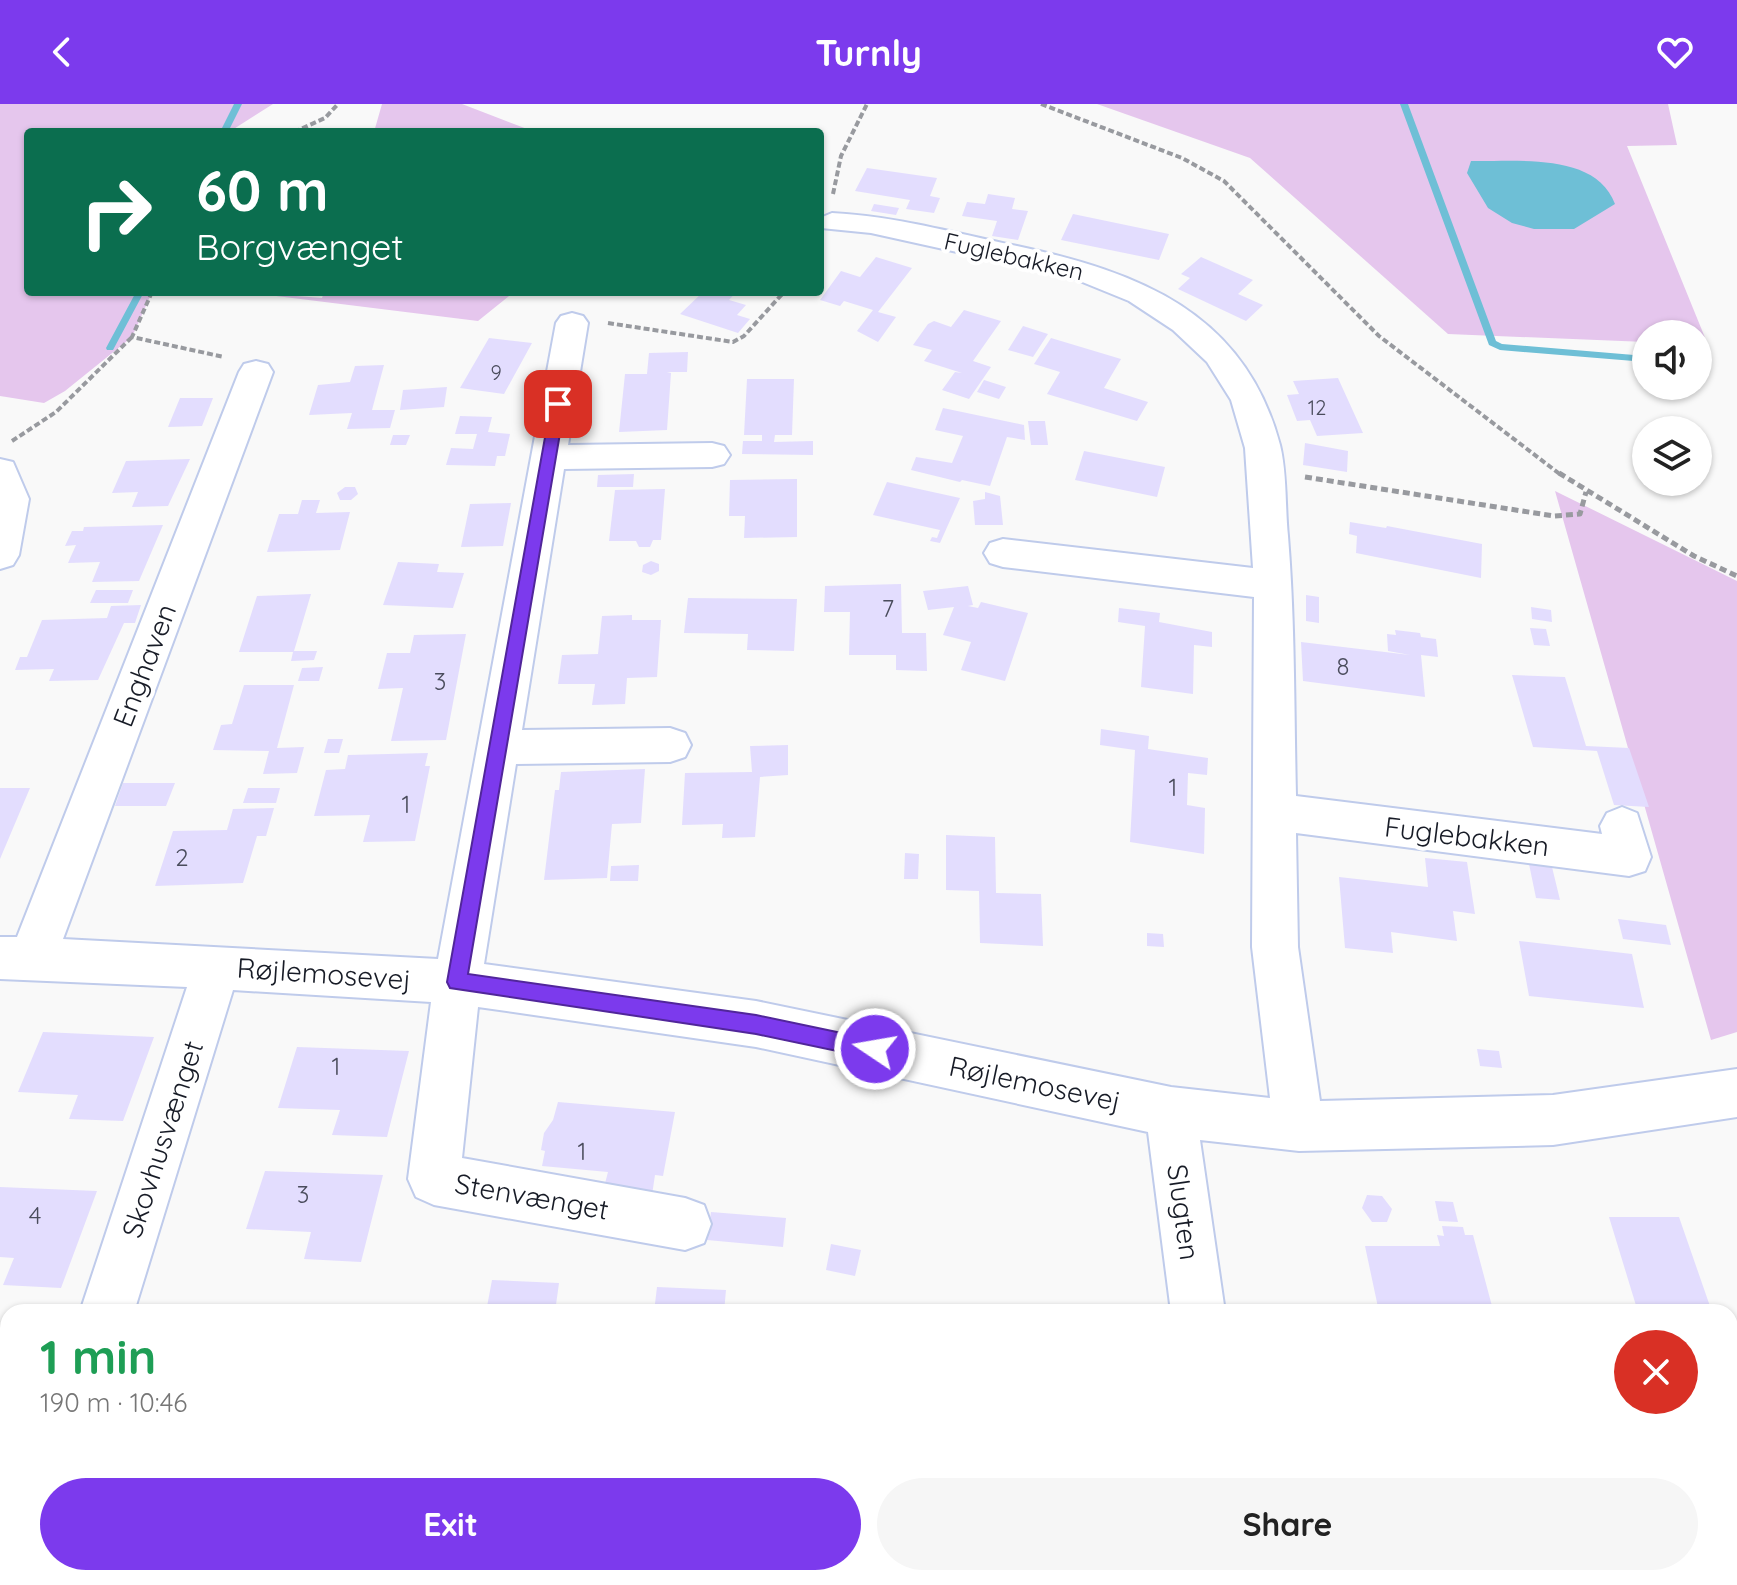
<!DOCTYPE html>
<meta charset="utf-8">
<style>
body{margin:0;font-family:Quicksand,sans-serif;background:#f6f6f6;color:#222;height:100vh;display:flex;flex-direction:column;font-size:30px;white-space:nowrap}
*{box-sizing:border-box;margin:0}
p{font-size:26px;color:#767676}
.icon{flex:none;width:44px;height:44px;fill:none;stroke:currentColor;stroke-width:2;stroke-linecap:round;stroke-linejoin:round}
.map{position:relative;flex:1;overflow:hidden}
.side{position:absolute;left:0px;top:1200px;width:1738px;height:282px;display:flex;flex-direction:column;background:#fff;border-radius:24px 24px 0 0;box-shadow:0 2px 6px #0004}
.side>*{flex:none}
.top-card{position:absolute;left:24px;top:24px;width:800px;height:168px;border-radius:8px;box-shadow:0 2px 6px #0004;background:#0b6e4f;color:#fff;overflow:hidden}
.buttons{position:absolute;left:1632px;top:216px;display:grid;gap:16px}
.buttons a{display:grid;place-items:center;width:80px;height:80px;border-radius:50%;background:#fff;box-shadow:0 2px 6px #0004;font-size:40px}
.pin{position:absolute;display:grid;place-items:center;width:68px;height:68px;color:#fff;margin:-34px;border-radius:16px;box-shadow:0 4px 12px #0006}
.me{position:absolute;width:88px;margin:-44px;rotate:282deg;stroke-linejoin:round;filter:drop-shadow(0 0 6px #0008)}
.turn{display:flex;align-items:center;gap:28px;height:168px;padding:0 40px;font-size:36px}
.turn .icon{width:104px;height:104px;stroke-width:2.5}
.turn b{display:block;font-size:56px;line-height:68px}
.round{display:grid;place-items:center;flex:none;width:84px;height:84px;border-radius:42px;background:#f6f6f6}
.headline{display:flex;align-items:center;justify-content:space-between;height:136px;padding:0 40px}
h1{font-size:48px;font-weight:700;line-height:60px;color:#1e9e55}
.action{display:flex;gap:16px;margin-top:auto;padding:16px 40px}
.action a{flex:1;height:92px;border-radius:48px;background:#7c3aed;color:#fff;font-size:32px;font-weight:700;line-height:92px;text-align:center}
.action a+a{background:#f6f6f6;color:#222}
header{display:flex;justify-content:space-between;align-items:center;height:104px;padding:0 40px;background:#7c3aed;color:#fff;font-size:36px;font-weight:700}
.map>svg:first-child{display:block}
</style>
<header><svg class="icon" aria-label="back" viewBox="0 0 24 24"><path d="M15 5l-7 7 7 7"/></svg>Turnly<svg class="icon" aria-label="heart" viewBox="0 0 24 24"><path d="M12 20l-8-8c-3-5 5-10 8-4 3-6 11-1 8 4z"/></svg></header>
<div class="map">
<svg width="1737" height="1481" viewBox="0 0 1737 1481">
<rect width="100%" height="100%" fill="#f9f9f9"/>
<!-- green -->
<path fill="#e5c6ed" d="M0,0H273L229,28H28V188H152L132,233L65,287L44,299L0,292Z
M382,0H462L535,28H374Z
M1097,0H1668L1677,41L1627,42L1708,241L1698,240V230H1646V238L1448,230L1250,54Z
M244,188L322,194L324,188H514L478,217Z
M1555,387L1737,477V928L1711,936Z"/>
<!-- water -->
<path fill="#6ebfd6" d="M1471,57C1517,58 1596,48 1615,100L1574,125H1534L1512,119L1488,104L1467,69Z"/>
<g fill="none" stroke-linecap="round" stroke-linejoin="round">
<!-- stream -->
<path fill="#6ebfd6" fill-rule="evenodd" d="M234,0H242L228,28H220Z
M1400,0H1408L1496,237L1502,240L1646,252V258L1500,246L1489,241Z
M136,188H144L113,246H107L106,244Z"/>
</g>
<!-- building -->
<path fill="#e3ddfe" d="M867,64L937,74L930,92L940,94L934,109L906,105L910,96L855,87Z
M988,90L1015,94L1012,105L1028,107L1018,136L992,132L997,117L962,112L967,98L985,100Z
M874,100L899,104L896,111L871,107Z
M1073,110L1169,130L1159,156L1061,136Z
M876,153L912,164L878,208L896,213L878,238L857,227L873,206L844,197L840,202L820,196L841,167L860,173Z
M1201,153L1253,176L1238,190L1263,201L1246,217L1178,185L1190,174L1181,170Z
M703,188H736L729,196L746,201L737,211L750,215L738,229L680,210Z
M964,206L1001,217L973,257L991,263L969,295L942,286L955,268L962,269L924,257L932,246L913,241L928,220L934,217L951,223Z
M1023,222L1048,230L1033,253L1008,246Z
M489,234L532,239L504,290L460,284Z
M1051,234L1121,255L1104,284L1148,298L1137,317L1047,290L1060,268L1034,260Z
M688,248L687,268H667L671,269L667,326L619,328L625,270H647L649,249Z
M384,261L372,306H395L390,324L347,325L352,309L309,311L318,281L350,278L355,262Z
M1338,274L1363,329L1317,332L1310,316L1297,317L1287,291L1299,290L1293,277Z
M747,275H794L792,331H775L774,338L813,337V351L742,350L743,337H762V331H744Z
M984,276L1006,283L999,295L977,288Z
M447,283L444,303L400,306L403,286Z
M180,294H213L202,322L168,323Z
M943,304L1024,321L1025,336L1007,333L990,382L962,376L960,378L911,366L916,353L952,359L963,332L935,326Z
M460,312L492,313L488,328L510,330L505,352H497L495,362L446,361L451,344L473,345L477,330H455Z
M1028,317H1045L1048,341H1031Z
M393,331H410L406,341H390Z
M1305,339L1348,347L1347,368L1303,361Z
M1084,347L1165,363L1157,393L1075,376Z
M190,355L168,402L132,403L138,388L112,389L126,357Z
M634,370L633,383H597L598,371Z
M797,375V433L744,434L745,412H729L730,376Z
M887,378L960,394L940,439L930,437L932,433L937,434L940,426L873,411Z
M345,383H355L358,390L351,396H340L337,389Z
M665,385L661,436H653L650,443H639L636,437H609L615,386Z
M985,388L1000,392L1003,421H975L973,397L985,395Z
M302,396H320L316,409L350,408L340,446L267,448L279,410H298Z
M511,399L503,442L461,443L470,400Z
M1350,418L1386,424L1387,422L1482,440L1481,474L1356,449L1357,432L1349,430Z
M163,421L139,477L92,478L100,458L68,459L76,441L65,442L72,427H83L84,423Z
M651,457L659,460V467L651,471L642,468L643,461Z
M398,458L439,460L437,468L464,469L453,504L383,501Z
M901,480L902,529H926L927,567L896,566V551H849L850,508H824L825,482Z
M968,482L973,501L968,502L978,504L981,498L1028,509L1005,577L961,566L971,538L943,531L954,503L928,506L923,487Z
M96,486H133L128,499H90Z
M311,490L294,547H317L314,556L291,557L293,548H239L257,492Z
M1306,491L1319,493V519L1306,517Z
M688,494L797,495L794,547L747,546L748,530L684,529Z
M141,501L135,519H124L98,576L49,577L54,565L15,566L20,553H27L42,516L107,514L111,502Z
M1531,503L1551,506L1552,518L1532,515Z
M1119,504L1160,509L1159,518L1212,528V543L1194,541L1193,590L1141,583L1145,522L1118,518Z
M632,511V516H661L657,573L627,574L625,600L592,601L595,580H558L562,551L598,550L602,512Z
M1530,524L1546,525L1550,542L1534,541Z
M1395,526L1420,529L1421,533L1436,535L1438,553L1421,551L1425,593L1303,577L1301,538L1410,551L1388,547L1387,530L1396,531Z
M466,530L446,636L391,637L403,584L378,585L387,549H410L414,531Z
M323,563L319,577H298L302,564Z
M1512,571L1565,573L1586,642L1629,644L1649,703L1614,701L1597,647L1533,643Z
M244,581H294L277,644L304,643L297,669L263,670L269,647L213,646L221,621L232,620Z
M1101,625L1149,632L1148,645L1208,654L1207,671L1188,669L1187,701L1205,704L1204,750L1130,738L1135,646L1100,641Z
M328,635H343L339,649H324Z
M788,641V671L760,673L755,733L722,734L723,720L682,721L685,669L752,668L750,642Z
M428,649L425,662H430L415,737L363,738L370,711L314,712L326,666L345,665L348,651Z
M645,665L641,719L612,720L607,774L544,776L555,686H559L561,668Z
M123,679H175L166,702H115Z
M0,684H30L0,755Z
M248,684H280L276,699H243Z
M274,704L266,732H257L243,779L155,782L173,727L227,726L233,705Z
M946,731L995,733L996,789L1041,790L1043,842L980,839L979,787L946,786Z
M905,749L919,750L918,775H904Z
M1425,754L1467,758L1475,810L1453,807L1457,837L1391,828L1393,849L1345,844L1339,773L1428,783Z
M1529,760L1552,763L1560,796L1536,794Z
M639,761L638,777H610L611,762Z
M1618,815L1666,821L1671,841L1623,835Z
M1147,829L1163,830L1164,843L1147,842Z
M1519,837L1632,850L1644,904L1529,892Z
M43,928L154,933L123,1017L69,1015L78,991L18,988Z
M297,943L409,947L387,1033L332,1031L340,1006L278,1004Z
M1477,945L1499,947L1502,964L1480,962Z
M558,998L675,1008L663,1072L655,1071L652,1091L603,1087L608,1068L542,1062L545,1047L541,1046L544,1029L553,1016Z
M265,1067L383,1071L361,1158L304,1155L311,1128L246,1125Z
M0,1083L97,1087L61,1184L3,1181L14,1154L0,1153Z
M1367,1091L1382,1092L1392,1105L1387,1118H1372L1362,1104Z
M1435,1097L1453,1098L1458,1118L1439,1117Z
M711,1108L786,1114L783,1143L707,1136Z
M1609,1113H1679L1712,1208H1638Z
M1442,1122L1463,1123L1465,1131H1473L1492,1202H1460L1461,1208H1379L1365,1142H1440L1437,1131L1444,1132Z
M831,1140L861,1146L855,1172L826,1166Z
M492,1176L559,1179L555,1208H486Z
M657,1183L726,1186L724,1208H654Z
M238,1200L363,1205V1208H236Z
M0,1249L8,1250V1309L0,1329Z
M1730,1400H1737V1481H1720L1718,1474H1730Z
M980,1474H1048L1047,1479L1038,1477V1481H979Z
M1430,1474H1515L1517,1481H1431Z"/>
<g fill="none" stroke-linecap="round" stroke-linejoin="round">
<defs>
<path id="minor" d="M832,109C894,112 955,129 1017,142C1138,168 1245,208 1280,341C1287,369 1285,403 1288,432C1295,518 1294,605 1296,692L1602,730L1600,722L1607,709L1622,703L1637,709L1651,753L1645,767L1629,772L1296,729L1298,843L1320,997L1553,991L1737,965V1013L1553,1041L1299,1047L1200,1036L1225,1208H1171L1148,1028L756,943L478,903L462,1054L685,1094L704,1101L711,1120L704,1139L685,1146L434,1101L416,1093L408,1075L431,898L233,886L134,1208H80L187,883L0,875V833H17L239,268L244,260L256,257L268,260L273,268L63,835L438,855L556,219L561,212L572,209L583,212L588,219L568,341L712,339L724,342L730,351L724,360L712,363L564,365L522,626L670,624L685,629L691,641L685,653L670,658L516,660L484,860L756,897L1171,983L1270,994L1252,843L1254,493L1003,463L990,459L984,449L990,439L1003,435L1253,464L1245,344L1231,296L1207,258L1173,226L1129,197L1070,173L871,129L821,124L820,114Z
M0,355L13,358L29,395L19,451L13,461L0,465Z
M233,1474H300L303,1481H236Z
M1204,1474H1264L1265,1481H1205Z
M1565,1474H1625L1627,1481H1567Z"/>
</defs>
<!-- minor casing -->
<use href="#minor" stroke="#bfcbeb" stroke-width="4"/>
<!-- path-far2 -->
<path stroke="#989a9f" stroke-width="4" stroke-dasharray="6 3" stroke-linecap="butt" d="M1041,0L1182,54L1224,77L1379,232L1561,371
M294,28L325,14L338,0
M833,90L841,52L867,0
M152,188L132,233L224,253
M608,219L733,238L744,232L784,188
M12,337L56,308L132,233"/>
<!-- path-far1 -->
<path stroke="#989a9f" stroke-width="5" stroke-dasharray="7 4" stroke-linecap="butt" d="M1559,369L1694,452L1737,472
M1305,373L1554,412L1580,410L1586,388"/>
<!-- path -->
<path stroke="#989a9f" stroke-width="6" stroke-dasharray="10 5" stroke-linecap="butt" d="M23,1481L25,1474"/>
<!-- minor -->
<use href="#minor" fill="#fff" fill-rule="evenodd"/>
</g>
<!-- route -->
<path fill="#7c3aed" stroke="#51269a" stroke-width="2" d="M558,295L565,300L468,870L756,911L875,936L882,939L885,945L882,952L875,955L756,930L450,884L447,878L551,300Z"/>
<g text-anchor="middle" dominant-baseline="central" stroke-width="8" stroke-linejoin="round" paint-order="stroke">
<!-- far-number labels -->
<g font-size="20" fill="#4a4c5c">
<text x="496" y="268">9</text>
<text x="1317" y="303">12</text>
</g>
<!-- far-street labels -->
<g font-size="24" fill="#171b26" stroke="#fff">
<text transform="translate(1014 152) rotate(13)">Fuglebakken</text>
</g>
<!-- number labels -->
<g font-size="24" fill="#4a4c5c">
<text x="888" y="504">7</text>
<text x="1343" y="562">8</text>
<text x="440" y="577">3</text>
<text x="1173" y="683">1</text>
<text x="406" y="700">1</text>
<text x="182" y="753">2</text>
<text x="336" y="962">1</text>
<text x="582" y="1047">1</text>
<text x="303" y="1090">3</text>
<text x="35" y="1111">4</text>
</g>
<!-- street labels -->
<g font-size="28" fill="#171b26" stroke="#fff">
<text transform="translate(144 561) rotate(-69)">Enghaven</text>
<text transform="translate(1467 732) rotate(7)">Fuglebakken</text>
<text transform="translate(324 869) rotate(4)">Røjlemosevej</text>
<text transform="translate(1035 979) rotate(12)">Røjlemosevej</text>
<text transform="translate(162 1035) rotate(-72)">Skovhusvænget</text>
<text transform="translate(532 1092) rotate(10)">Stenvænget</text>
<text transform="translate(1184 1108) rotate(82)">Slugten</text>
</g>
</g>
</svg>
<div class="buttons">
<a><svg class="icon" aria-label="sound" viewBox="0 0 24 24"><path d="M4 9h4l5-4v14l-5-4H4zM17 9q2 3 0 6"/></svg></a>
<a><svg class="icon" aria-label="layers" viewBox="0 0 24 24"><path d="M12 4l9 5-9 5-9-5zM3 14l9 5 9-5"/></svg></a>
</div>
<div class="pin" style="left:558px;top:300px;background:#d93025"><svg class="icon" aria-label="arrive" viewBox="0 0 24 24"><path d="M6 21V4h12l-3 4 3 4H6"/></svg></div>
<svg class="me" style="left:875px;top:945px" viewBox="-20 -20 40 40"><circle r="17" fill="#7c3aed" stroke="#fff" stroke-width="3"/><path d="M0-11L8 9 0 5-8 9z" fill="#fff"/></svg>
<div class="top-card">
<div class="turn"><svg class="icon" aria-label="right" viewBox="0 0 24 24"><path d="M7 20v-9h11M14 6l5 5-5 5"/></svg><div><b>60 m</b>Borgvænget</div></div>
</div>
<section class="side">
<div class="headline"><div><h1>1 min</h1><p>190 m · 10:46</p></div><a class="round" style="background:#d93025;color:#fff"><svg class="icon" aria-label="close" viewBox="0 0 24 24"><path d="M6 6l12 12M18 6L6 18"/></svg></a></div>
<div class="action"><a>Exit</a><a>Share</a></div>
</section>
</div>
